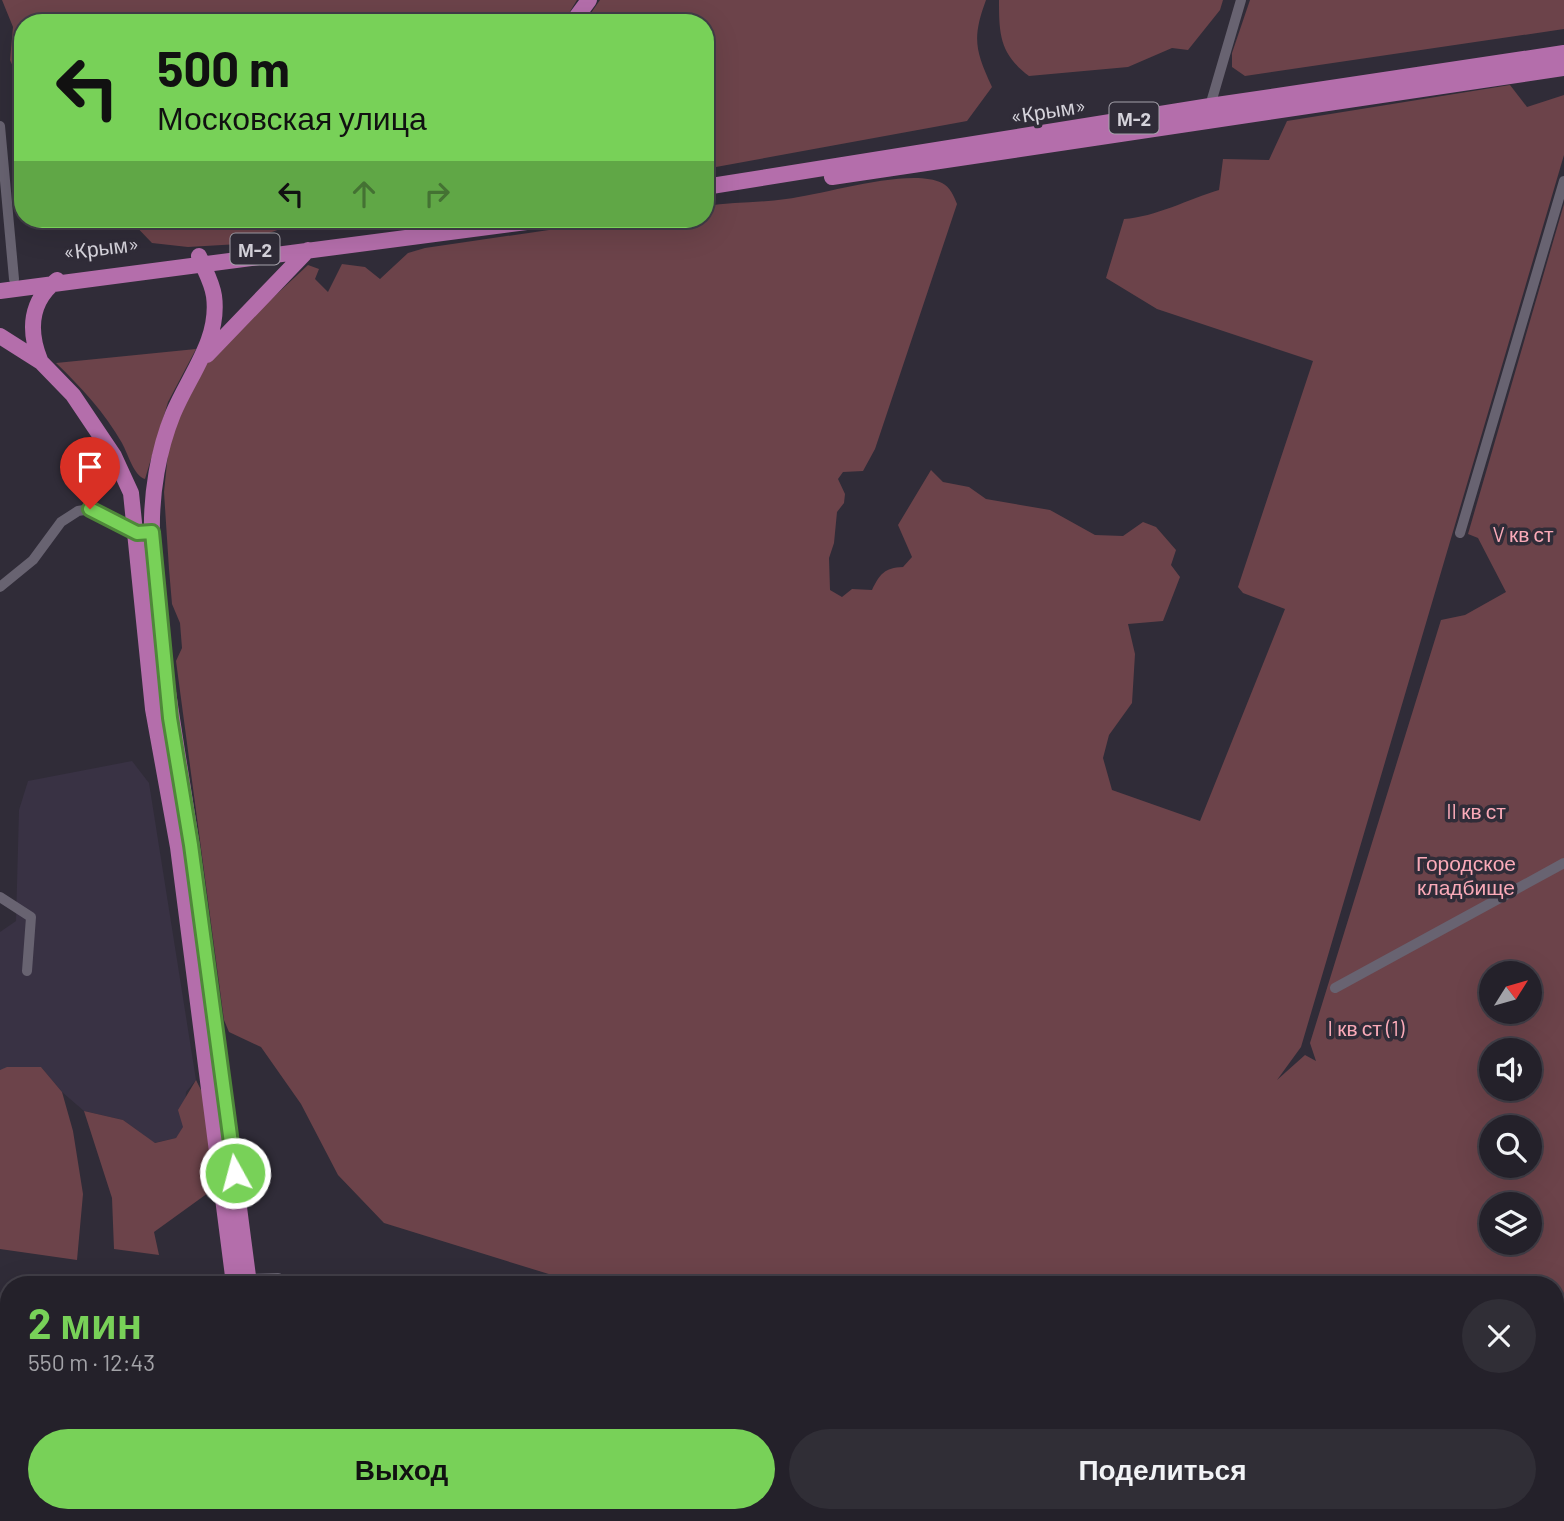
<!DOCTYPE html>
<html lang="ru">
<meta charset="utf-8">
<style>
body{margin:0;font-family:Barlow,sans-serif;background:#302e36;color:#f1f3f6;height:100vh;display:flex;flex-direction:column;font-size:26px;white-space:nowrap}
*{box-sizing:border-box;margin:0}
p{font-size:23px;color:#a3a3a8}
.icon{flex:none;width:38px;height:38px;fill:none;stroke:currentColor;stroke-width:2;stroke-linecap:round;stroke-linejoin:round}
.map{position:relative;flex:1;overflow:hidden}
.sheet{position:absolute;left:0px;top:1276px;width:1564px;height:247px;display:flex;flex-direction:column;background:#24212a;border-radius:28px 28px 0 0;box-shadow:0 7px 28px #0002,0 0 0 2px #413e47}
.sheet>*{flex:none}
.guide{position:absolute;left:14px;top:14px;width:700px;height:214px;border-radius:28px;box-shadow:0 7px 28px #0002,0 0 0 2px #413e47;background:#78d158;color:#111;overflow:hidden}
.needle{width:46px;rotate:53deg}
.fabs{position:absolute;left:1479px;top:961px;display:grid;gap:14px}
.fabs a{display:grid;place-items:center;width:63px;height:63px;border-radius:50%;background:#24212a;box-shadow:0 7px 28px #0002,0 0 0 2px #413e47;font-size:35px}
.pin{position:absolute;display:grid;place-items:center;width:60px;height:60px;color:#fff;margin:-72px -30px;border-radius:50% 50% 50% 0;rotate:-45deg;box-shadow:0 0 7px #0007}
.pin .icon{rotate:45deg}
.me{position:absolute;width:77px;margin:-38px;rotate:353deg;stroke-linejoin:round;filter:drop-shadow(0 0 5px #0008)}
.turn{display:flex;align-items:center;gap:24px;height:147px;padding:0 28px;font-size:32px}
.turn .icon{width:91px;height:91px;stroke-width:2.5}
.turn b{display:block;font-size:49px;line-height:60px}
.lanes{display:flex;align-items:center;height:66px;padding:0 28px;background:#0003;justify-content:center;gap:35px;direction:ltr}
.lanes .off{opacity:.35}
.round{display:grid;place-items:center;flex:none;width:74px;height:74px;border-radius:37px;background:#302e36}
.head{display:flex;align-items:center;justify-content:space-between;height:119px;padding:0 28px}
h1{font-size:42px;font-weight:700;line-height:52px;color:#78d158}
.action{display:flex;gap:14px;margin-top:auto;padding:14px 28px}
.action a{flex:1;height:80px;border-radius:42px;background:#78d158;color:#111;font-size:28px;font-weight:700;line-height:80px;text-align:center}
.action a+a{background:#302e36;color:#f1f3f6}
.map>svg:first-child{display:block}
</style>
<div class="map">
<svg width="1564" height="1521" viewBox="0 0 1564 1521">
<rect width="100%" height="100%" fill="#302c38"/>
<!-- built -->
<path fill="#393244" d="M132,761L149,783L196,1080L186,1092L184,1127L176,1138L154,1143L123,1120L84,1111L62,1092L41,1067L0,1070V932L16,921L19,810L28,781Z
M40,1514H240L241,1521H41Z
M301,1514H453L454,1521H302Z"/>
<!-- green -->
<path fill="#6c434a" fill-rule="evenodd" d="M2,0H577L563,23H23V89L10,60L13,27Z
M600,0H986C972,38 975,50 992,87L967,121L705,169V23H584Z
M999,0H1223L1220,10L1188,50L1172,48L1128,67L1029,76C1000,54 999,35 999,0Z
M1250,0H1564V29L1245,76L1232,67V53Z
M1510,85L1527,107L1564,95V155L1301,1047L1277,1080L1305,1055L1316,1061L1310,1043L1441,620L1465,615L1506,592L1478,538L1468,534L1564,204V1521H1342L1343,1514H1556V1284H581L384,1223L338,1175L301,1104L261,1047L229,1032L224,1020L176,661L182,648L180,623L172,604L169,569L164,492L168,453L181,407L207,359L308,265L319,269L315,279L328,292L342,264L365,267L380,279L408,253L425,248L624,219H705V206C732,202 759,203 786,199C824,195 909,167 942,183C950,187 954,196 957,204L875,449L863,471L843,472L838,479L845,494L844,503L837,512L834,543L829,558L830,590L842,597L852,589L872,590C880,574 884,568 903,567L912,557L898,525L931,470L943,482L969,487L986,499L1050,510L1095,535L1123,536L1143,522L1156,527L1176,550L1171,565L1180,577L1163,621L1128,624L1135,654L1132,703L1109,735L1103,758L1112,790L1200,821L1285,609L1243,593L1238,587L1313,361L1157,309L1106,278L1124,219C1155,217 1189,199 1219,190L1223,159L1269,160L1287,121ZM1491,973H1530V1012H1491ZM1491,1050H1530V1088H1491ZM1491,1127H1530V1166H1491ZM1491,1204H1530V1242H1491Z
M129,219H390H321L294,224L239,244L188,247L152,243Z
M196,349L168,402L145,479C134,476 128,454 122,443C105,413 81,387 56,363Z
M7,1067H41L62,1092L73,1131L83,1194L77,1260L0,1249V1070Z
M196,1080L203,1094L214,1182L208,1193L154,1232L159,1255L114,1249L112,1198L84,1111L123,1120L155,1143L176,1138L183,1127L178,1110Z"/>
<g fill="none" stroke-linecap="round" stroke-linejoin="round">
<!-- minor -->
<path stroke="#686371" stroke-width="10" d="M1210,106L1241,0
M0,126L14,279
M1460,533L1564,181
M0,587L33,560L61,522L78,511L90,509L137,533
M0,897L31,917L27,971
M1335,988L1564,863
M248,1279L278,1278L280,1284
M0,1472H9
M314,1514L315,1521
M465,1514L466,1521
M1006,1514V1521
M1323,1521L1324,1514"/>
<!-- primary -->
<path stroke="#b46eab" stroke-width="16" d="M572,23L589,0
M832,177L1564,68
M705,187L1210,106L1564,53
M199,256C204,269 212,282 214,296C220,340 189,375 173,414C158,451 151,494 152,533C156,639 177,744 192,848C212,994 230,1139 249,1284
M0,291L550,219
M0,336L41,362L73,395L114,456L131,493L153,709L178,847L234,1284
M207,355L308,250
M40,360C28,330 30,301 57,280
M265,1514L266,1521
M279,1514L280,1521"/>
</g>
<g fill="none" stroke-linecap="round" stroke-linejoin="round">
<defs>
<path id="route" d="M90,509L137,533L152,532L170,718L191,845L235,1173"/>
</defs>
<!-- route casing -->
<use href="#route" stroke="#4e8839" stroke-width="18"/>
<!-- route -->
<use href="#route" stroke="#78d158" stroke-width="12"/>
</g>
<g text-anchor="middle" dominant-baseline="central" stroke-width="7" stroke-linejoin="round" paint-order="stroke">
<!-- shield labels -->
<g fill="#302c38" stroke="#a4a1aa" stroke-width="2">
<rect x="1109.5" y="102.5" width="49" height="31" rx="5"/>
<rect x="230.5" y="233.5" width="49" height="31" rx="5"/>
</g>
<g font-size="19" font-weight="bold" fill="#d5d3db">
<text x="1134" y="118">М-2</text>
<text x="255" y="249">М-2</text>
</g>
<!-- street labels -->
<g font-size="21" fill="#d5d3db" stroke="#302c38">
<text transform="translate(1048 110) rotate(-9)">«Крым»</text>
<text transform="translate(101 247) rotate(-7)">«Крым»</text>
</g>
<!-- park labels -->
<g font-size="21" fill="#faaab8" stroke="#302c38">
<text x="1523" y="533">V кв ст</text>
<text x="1476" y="810">II кв ст</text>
<text x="1466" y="862">Городское<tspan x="1466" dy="24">кладбище</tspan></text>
<text x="1366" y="1027">I кв ст (1)</text>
</g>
</g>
</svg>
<div class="fabs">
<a><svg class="needle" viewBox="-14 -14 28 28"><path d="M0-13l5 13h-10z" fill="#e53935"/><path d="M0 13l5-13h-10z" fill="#a3a3a8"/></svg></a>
<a><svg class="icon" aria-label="sound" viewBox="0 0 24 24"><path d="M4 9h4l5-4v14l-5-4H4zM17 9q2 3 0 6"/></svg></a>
<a><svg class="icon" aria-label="search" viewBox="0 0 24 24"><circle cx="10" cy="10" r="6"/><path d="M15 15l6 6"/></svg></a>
<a><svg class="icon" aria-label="layers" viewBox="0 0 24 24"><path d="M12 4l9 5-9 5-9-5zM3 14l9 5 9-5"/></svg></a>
</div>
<div class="pin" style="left:90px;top:509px;background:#d93025"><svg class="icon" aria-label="arrive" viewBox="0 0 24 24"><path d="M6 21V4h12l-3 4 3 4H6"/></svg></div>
<svg class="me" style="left:235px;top:1173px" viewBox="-20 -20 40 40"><circle r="17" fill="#78d158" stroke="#fff" stroke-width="3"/><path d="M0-11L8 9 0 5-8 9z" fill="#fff"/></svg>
<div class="guide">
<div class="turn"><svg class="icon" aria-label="left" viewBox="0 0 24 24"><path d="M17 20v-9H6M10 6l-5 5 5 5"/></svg><div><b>500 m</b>Московская улица</div></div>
<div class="lanes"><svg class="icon" aria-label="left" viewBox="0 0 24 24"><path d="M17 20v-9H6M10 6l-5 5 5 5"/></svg><svg class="icon off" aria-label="ahead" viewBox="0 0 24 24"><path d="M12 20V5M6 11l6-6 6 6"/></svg><svg class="icon off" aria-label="right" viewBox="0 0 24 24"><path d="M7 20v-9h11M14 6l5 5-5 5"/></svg></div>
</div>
<section class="sheet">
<div class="head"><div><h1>2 мин</h1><p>550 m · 12:43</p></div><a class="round"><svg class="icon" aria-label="close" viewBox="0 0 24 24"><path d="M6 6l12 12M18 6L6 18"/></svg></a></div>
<div class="action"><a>Выход</a><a>Поделиться</a></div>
</section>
</div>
